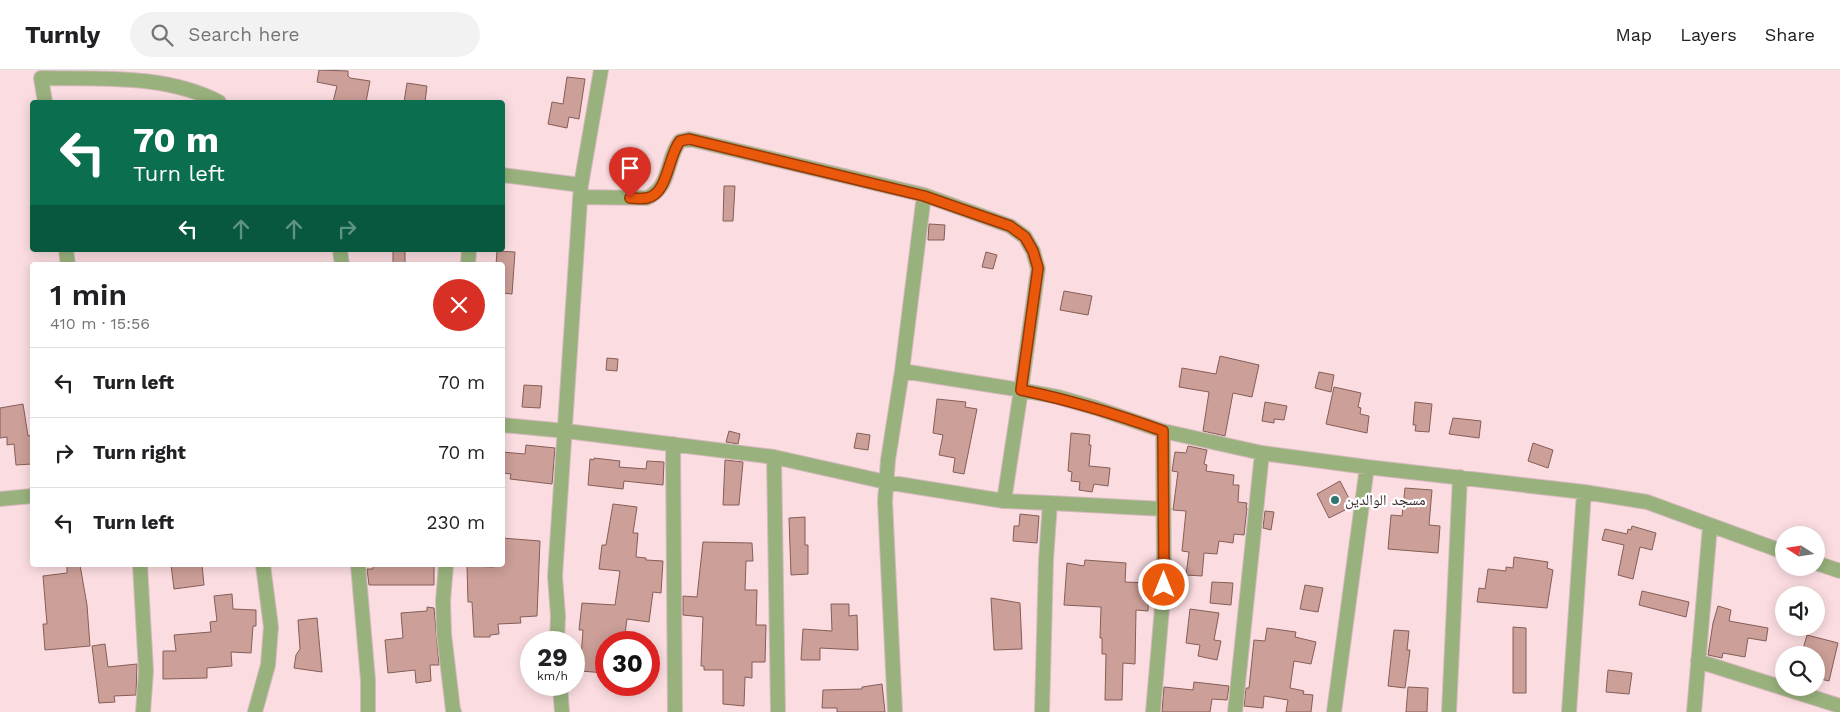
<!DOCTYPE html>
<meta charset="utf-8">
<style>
body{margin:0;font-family:"Work Sans","Noto Naskh Arabic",sans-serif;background:#f2f2f2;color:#202124;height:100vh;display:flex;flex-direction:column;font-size:19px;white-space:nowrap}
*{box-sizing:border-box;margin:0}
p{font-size:16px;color:#757577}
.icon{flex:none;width:28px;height:28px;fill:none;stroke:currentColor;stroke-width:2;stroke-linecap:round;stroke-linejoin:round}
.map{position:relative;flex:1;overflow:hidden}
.details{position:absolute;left:30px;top:192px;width:475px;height:305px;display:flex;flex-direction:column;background:#fff;border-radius:5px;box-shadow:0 2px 12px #0003}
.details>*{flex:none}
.hud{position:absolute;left:30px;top:30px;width:475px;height:152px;border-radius:5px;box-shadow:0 2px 12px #0003;background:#0b6e4f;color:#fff;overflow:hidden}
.needle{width:32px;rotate:282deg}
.tools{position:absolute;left:1775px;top:456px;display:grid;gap:10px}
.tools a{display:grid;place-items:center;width:50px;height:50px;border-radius:50%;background:#fff;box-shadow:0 2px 12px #0003;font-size:25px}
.speed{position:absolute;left:520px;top:561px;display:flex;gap:10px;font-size:25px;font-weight:700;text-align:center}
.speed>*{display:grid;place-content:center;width:65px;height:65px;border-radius:50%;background:#fff;box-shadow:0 2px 12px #0003;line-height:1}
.speed small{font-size:12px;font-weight:400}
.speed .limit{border:8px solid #d22;background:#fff;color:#111}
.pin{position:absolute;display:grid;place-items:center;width:42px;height:42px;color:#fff;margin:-51px -21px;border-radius:50% 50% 50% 0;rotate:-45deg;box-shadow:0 0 5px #0007}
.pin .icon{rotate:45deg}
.me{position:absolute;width:55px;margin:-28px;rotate:0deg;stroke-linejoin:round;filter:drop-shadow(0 0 4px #0008)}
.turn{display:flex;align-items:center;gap:18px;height:105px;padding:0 20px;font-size:22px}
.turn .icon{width:65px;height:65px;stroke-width:2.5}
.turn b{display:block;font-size:35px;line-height:42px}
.lanes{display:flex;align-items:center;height:48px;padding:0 20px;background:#0003;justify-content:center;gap:25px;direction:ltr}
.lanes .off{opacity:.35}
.round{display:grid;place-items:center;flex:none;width:52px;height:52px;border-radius:26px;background:#f2f2f2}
.overview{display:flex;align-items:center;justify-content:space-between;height:85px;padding:0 20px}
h1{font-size:30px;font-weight:600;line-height:38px}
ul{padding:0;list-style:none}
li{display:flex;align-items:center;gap:15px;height:70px;padding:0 20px;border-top:1px solid #e0e0e0}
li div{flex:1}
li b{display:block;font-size:19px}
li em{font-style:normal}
header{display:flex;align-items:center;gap:30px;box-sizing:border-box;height:70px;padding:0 25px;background:#fff;border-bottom:1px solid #e0e0e0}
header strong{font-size:24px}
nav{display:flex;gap:28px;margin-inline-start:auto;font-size:18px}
.search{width:350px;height:45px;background:#f2f2f2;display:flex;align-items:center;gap:12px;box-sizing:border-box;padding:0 18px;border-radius:28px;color:#757577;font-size:19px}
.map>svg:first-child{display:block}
</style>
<header>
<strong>Turnly</strong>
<div class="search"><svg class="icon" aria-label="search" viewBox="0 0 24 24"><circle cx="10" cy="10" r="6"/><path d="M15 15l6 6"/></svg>Search here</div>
<nav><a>Map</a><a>Layers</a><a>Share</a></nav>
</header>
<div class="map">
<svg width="1840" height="642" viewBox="0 0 1840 642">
<rect width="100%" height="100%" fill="#fbdde1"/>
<!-- building -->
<path fill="#cc9f98" stroke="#865d57" d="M319,0L348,1V6L350,8L370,11L366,32H333L337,16L317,12Z
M567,7L585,9L579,49L569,47L567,58L548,54L552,32L563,34Z
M407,13L427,16L425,32H404Z
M724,116H735L733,151H723Z
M929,154L945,155L944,170H928Z
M393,180H405V195H393Z
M497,181L515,182L512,224L502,223V195H496Z
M986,182L997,185L993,199L982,197Z
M1064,221L1092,226L1088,245L1060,240Z
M1220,286L1259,295L1252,327L1233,323L1225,366L1203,361L1209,322L1179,317L1182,298L1216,304Z
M607,288L618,289L617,301L606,300Z
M1319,302L1334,305L1331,322L1315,318Z
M524,315L542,316L540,338L522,337Z
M1334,317L1361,323L1358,337L1361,338L1360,344L1369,346L1367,363L1326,354Z
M937,329L966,332L965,337L977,339L964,404L953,402L955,388L939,385L943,365L933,363Z
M1265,332L1287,336L1284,350L1274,349V353L1262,351Z
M1415,332L1432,334L1429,362L1415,361L1416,355H1413Z
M23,334L28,366L32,365V394L16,395L14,374L7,375V367L0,368V338Z
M1453,348L1481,351L1479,368L1449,364Z
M729,361L740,364L738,374L726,372Z
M857,363L870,365L868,380L854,378Z
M1071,363L1090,365L1089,375H1091L1089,396L1110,398L1108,416L1094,414L1092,422L1079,420L1080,412L1071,411L1072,402L1068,401Z
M1533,373L1553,380L1548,398L1528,391Z
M526,375L555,378L552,414L510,409L511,404L502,403V382L525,384Z
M1188,376L1207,380L1204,394L1207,395L1206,401L1234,405L1233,415H1239L1238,432L1247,433L1246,438H1247L1244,465L1234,464L1233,473L1219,471L1217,484L1204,483L1202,506L1186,505L1189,482L1182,481L1186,441L1173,440L1178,402L1172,401L1175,382L1186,383Z
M594,388L620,391L619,397L646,399L647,391L664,392L663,415L624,411L623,419L588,415L590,389L594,390Z
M725,390L743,392L739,435H723Z
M1340,411L1353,436L1329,448L1317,424Z
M1405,418L1432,420L1429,455L1440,456L1438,483L1388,479L1391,445L1402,446Z
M613,434L637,437L633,463H638L636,487L646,488V490L663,491L661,523L653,522L649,552L627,549L624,572H606V603L580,601L583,560H579L582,533L615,535L620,501L599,499L602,475H606Z
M1265,441L1274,442L1271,460L1263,458Z
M1020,444L1039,446L1037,473L1013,471L1014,456H1019Z
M805,447V475H808V504L791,505L789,448Z
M1632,456L1656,463L1652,480L1640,477L1633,509L1618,505L1624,475L1602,470L1605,459L1627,464L1628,459L1631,460Z
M502,468L540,471L537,546L520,547L521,553L498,554L499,564L490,565V567H474L472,532H468L467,496L494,497V495H502Z
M703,472L752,473L753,491H746L745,520H757L756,555H766L765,592H752V608L745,607L744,636L723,634V600H704V596H701L703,547L683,545V526L697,527Z
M1514,487L1548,492L1547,498L1553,500L1547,538L1477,532L1479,518L1485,519L1488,499L1506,501V497L1513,498Z
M1085,490L1126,493L1125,512L1149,513L1148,541L1136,540L1135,594L1123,593L1122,630H1105L1106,584H1102V568H1100L1101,537L1064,535L1067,493L1084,496Z
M67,495H80L87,535L90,576L45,580L43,554H47L43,506L67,503Z
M171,495H202L204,515L174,519Z
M373,495H434V515H369L367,499H373Z
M1212,512L1233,513L1231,535L1210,533Z
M1305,515L1323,518L1318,542L1300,539Z
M1642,521L1689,532L1686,547L1639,535Z
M232,524L233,539L256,540V556H253L251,583L231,582L232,596L207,598V608L163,609V581H176L174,565L211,562L210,552L217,551L214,526Z
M991,528L1020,533L1022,579L994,580Z
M831,534H849V546L857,545L858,580L820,578V590H801L803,559L832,561Z
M1718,536L1731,540L1729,551L1768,558L1766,571L1748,568L1745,587L1723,583L1722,588L1708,585L1713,553Z
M427,537L434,538L439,595H430L431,611L416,613L415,600L388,603L385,570L403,568L401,543L427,541Z
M1190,539L1219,543L1214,570L1221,571L1217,590L1198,586L1200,575L1186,573Z
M317,548L322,602L294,598L296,585L300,579L298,550Z
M1513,557L1526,558V623H1513Z
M1267,558L1296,562L1295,567L1316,572L1311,594L1294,591L1290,618L1304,621L1303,624L1313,625L1311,642H1286L1288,630L1264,626L1263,638L1244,636L1246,618H1249L1254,570L1265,571Z
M1394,560L1409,561L1407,580H1410L1405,618L1388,616Z
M1807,565L1838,573L1829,611L1816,608V583L1803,579Z
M105,574L108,597L137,594L136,625L114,626L115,632L99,633L92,576Z
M1608,600L1632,603L1629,624L1606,622Z
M1194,612L1229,616L1227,630L1212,629L1210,642H1162L1164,617L1193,620Z
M882,614L885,642H837V638H822L823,620L862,619V617Z
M1408,617L1428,618L1427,642H1406Z"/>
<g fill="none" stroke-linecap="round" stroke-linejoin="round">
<defs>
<path id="minor" d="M45,32L41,8C99,9 166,4 219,32
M502,105L581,115L555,506L558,546L557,572
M581,115L601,0
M580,127L647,128C672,116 665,90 680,71L689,69L924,125L1010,156L1025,167L1033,181L1038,199L1021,320L902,301L888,390L885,431L895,642
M66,180L68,195
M340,180L342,195
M468,195L469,180
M902,301L924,125
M502,355L566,361L774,387L886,412L1004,431
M673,374L675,642
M774,387L778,642
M0,429L32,426
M1050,433L1164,439
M1816,493L1840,501
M140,495L146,601L143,642
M358,495L368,610V642
M446,495L443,531L444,564L453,640L454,642
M1698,591L1840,636
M560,615L562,642
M255,642L268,595L271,557L263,495
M1042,642L1046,490L1050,433L1004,431L1021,320L1058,327L1096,338L1163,361L1262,383L1367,397L1584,422L1647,432L1784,482
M1153,642L1164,515L1163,361
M1235,642L1262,383
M1334,642L1367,397
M1449,642L1460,407
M1569,642L1584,422
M1694,642L1710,456"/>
</defs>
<!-- minor casing -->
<use href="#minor" stroke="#d5b9bd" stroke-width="16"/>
<!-- minor -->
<use href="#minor" stroke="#99b27d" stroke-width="14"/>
</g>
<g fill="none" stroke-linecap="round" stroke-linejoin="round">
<defs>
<path id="route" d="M630,128C635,128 642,129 647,128C668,124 668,86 680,71L689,69L924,126L1010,156L1025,167L1033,181L1038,198L1021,320C1070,330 1116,344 1163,361L1164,515"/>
</defs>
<!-- route casing -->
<use href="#route" stroke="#983908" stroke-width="12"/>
<!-- route -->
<use href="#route" stroke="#ea580c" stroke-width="9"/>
</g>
<!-- markers -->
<circle fill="#2c7570" stroke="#fff" stroke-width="2" cx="1335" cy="430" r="5"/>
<g text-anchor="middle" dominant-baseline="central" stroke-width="4.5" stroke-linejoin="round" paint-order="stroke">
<!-- poi labels -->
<g font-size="15" fill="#3e2b2e" stroke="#fff" text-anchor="start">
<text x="1345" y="430">مسجد الوالدين</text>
</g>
</g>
</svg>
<div class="tools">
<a><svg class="needle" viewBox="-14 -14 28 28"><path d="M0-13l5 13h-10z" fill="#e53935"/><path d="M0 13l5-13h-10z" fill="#757577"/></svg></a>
<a><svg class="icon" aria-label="sound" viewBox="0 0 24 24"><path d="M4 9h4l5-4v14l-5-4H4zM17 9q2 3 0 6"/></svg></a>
<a><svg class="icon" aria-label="search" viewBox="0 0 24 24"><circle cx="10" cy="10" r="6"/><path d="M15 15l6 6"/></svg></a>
</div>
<div class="speed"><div>29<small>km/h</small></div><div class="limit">30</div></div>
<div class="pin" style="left:630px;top:128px;background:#d93025"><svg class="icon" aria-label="arrive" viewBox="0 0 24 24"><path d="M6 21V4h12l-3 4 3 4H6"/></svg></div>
<svg class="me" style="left:1164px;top:515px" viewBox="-20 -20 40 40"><circle r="17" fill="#ea580c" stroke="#fff" stroke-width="3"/><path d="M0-11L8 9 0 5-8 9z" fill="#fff"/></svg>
<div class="hud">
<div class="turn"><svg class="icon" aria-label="left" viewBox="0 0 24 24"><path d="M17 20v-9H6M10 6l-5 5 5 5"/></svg><div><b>70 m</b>Turn left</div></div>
<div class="lanes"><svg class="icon" aria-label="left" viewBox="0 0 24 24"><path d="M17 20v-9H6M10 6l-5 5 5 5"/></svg><svg class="icon off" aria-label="ahead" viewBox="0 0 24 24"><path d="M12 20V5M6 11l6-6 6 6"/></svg><svg class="icon off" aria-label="ahead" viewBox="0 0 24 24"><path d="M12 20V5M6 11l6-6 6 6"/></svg><svg class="icon off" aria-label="right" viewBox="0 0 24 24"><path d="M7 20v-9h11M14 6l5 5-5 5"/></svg></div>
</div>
<section class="details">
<div class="overview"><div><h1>1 min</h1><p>410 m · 15:56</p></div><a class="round" style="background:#d93025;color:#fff"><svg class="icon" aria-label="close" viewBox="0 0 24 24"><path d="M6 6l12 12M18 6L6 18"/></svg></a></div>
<ul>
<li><svg class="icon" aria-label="left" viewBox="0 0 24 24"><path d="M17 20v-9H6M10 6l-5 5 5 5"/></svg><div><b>Turn left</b></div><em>70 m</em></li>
<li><svg class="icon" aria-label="right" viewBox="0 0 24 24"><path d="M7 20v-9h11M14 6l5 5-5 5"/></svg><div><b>Turn right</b></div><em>70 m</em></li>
<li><svg class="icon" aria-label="left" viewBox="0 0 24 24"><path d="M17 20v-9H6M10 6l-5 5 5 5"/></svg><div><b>Turn left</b></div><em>230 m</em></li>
</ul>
</section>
</div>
